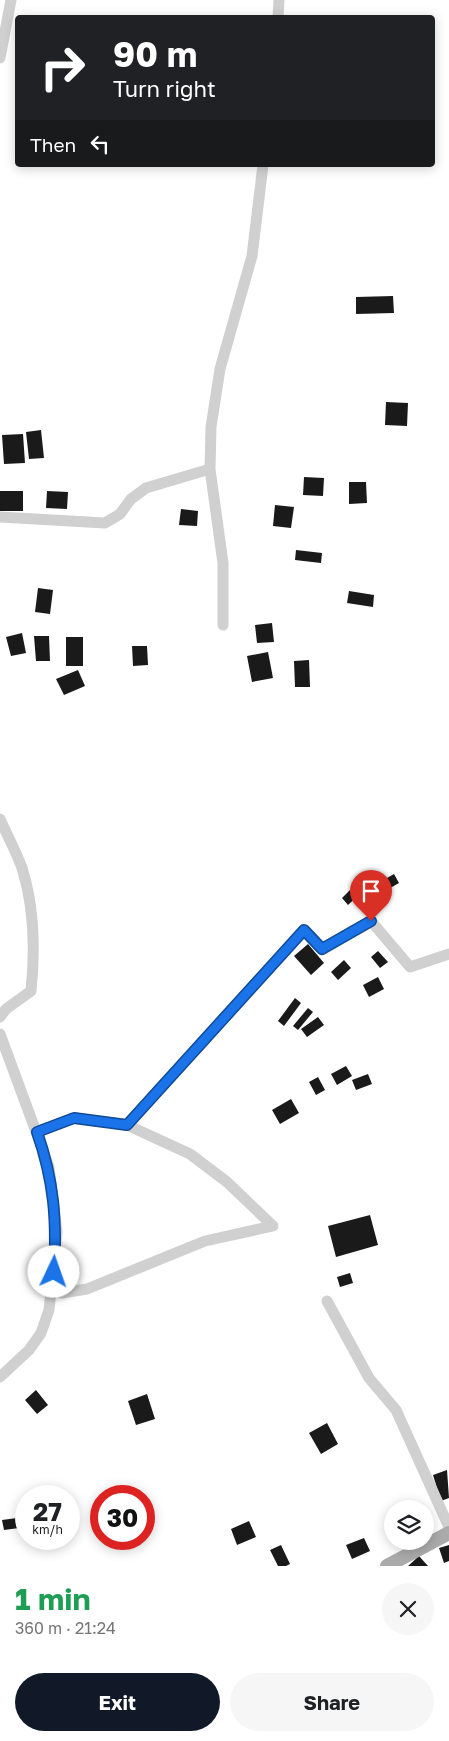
<!DOCTYPE html>
<meta charset="utf-8">
<style>
body{margin:0;font-family:"Golos Text",sans-serif;background:#f6f6f6;color:#202124;height:100vh;display:flex;flex-direction:column;font-size:19px;white-space:nowrap}
*{box-sizing:border-box;margin:0}
p{font-size:16px;color:#757577}
.icon{flex:none;width:28px;height:28px;fill:none;stroke:currentColor;stroke-width:2;stroke-linecap:round;stroke-linejoin:round}
.map{position:relative;height:1566px;overflow:hidden}
.sheet{display:flex;flex-direction:column;background:#fff;flex:1}
.sheet>*{flex:none}
.top-card{position:absolute;left:15px;top:15px;width:420px;height:152px;border-radius:5px;box-shadow:0 2px 12px #0003;background:#202124;color:#fff;overflow:hidden}
.controls{position:absolute;left:384px;top:1500px;display:grid;gap:10px}
.controls a{display:grid;place-items:center;width:50px;height:50px;border-radius:50%;background:#fff;box-shadow:0 2px 12px #0003;font-size:25px}
.speed{position:absolute;left:15px;top:1485px;display:flex;gap:10px;font-size:25px;font-weight:700;text-align:center}
.speed>*{display:grid;place-content:center;width:65px;height:65px;border-radius:50%;background:#fff;box-shadow:0 2px 12px #0003;line-height:1}
.speed small{font-size:12px;font-weight:400}
.speed .limit{border:8px solid #d22;background:#fff;color:#111}
.pin{position:absolute;display:grid;place-items:center;width:42px;height:42px;color:#fff;margin:-51px -21px;border-radius:50% 50% 50% 0;rotate:-45deg;box-shadow:0 0 5px #0007}
.pin .icon{rotate:45deg}
.me{position:absolute;width:55px;margin:-28px;rotate:3deg;stroke-linejoin:round;filter:drop-shadow(0 0 4px #0008)}
.turn{display:flex;align-items:center;gap:18px;height:105px;padding:0 15px;font-size:22px}
.turn .icon{width:65px;height:65px;stroke-width:2.5}
.turn b{display:block;font-size:35px;line-height:42px}
.then{display:flex;align-items:center;height:48px;padding:0 15px;background:#0003;gap:10px;font-size:19px}
.round{display:grid;place-items:center;flex:none;width:52px;height:52px;border-radius:26px;background:#f6f6f6}
.headline{display:flex;align-items:center;justify-content:space-between;height:85px;padding:0 15px}
h1{font-size:30px;font-weight:700;line-height:38px;color:#1e9e55}
.primary-button{display:flex;gap:10px;margin-top:auto;padding:10px 15px}
.primary-button a{flex:1;height:58px;border-radius:30px;background:#111827;color:#fff;font-size:20px;font-weight:700;line-height:58px;text-align:center}
.primary-button a+a{background:#f6f6f6;color:#202124}
.map>svg:first-child{display:block}
</style>
<div class="map">
<svg width="449" height="1566" viewBox="0 0 449 1566">
<rect width="100%" height="100%" fill="#fff"/>
<!-- building -->
<path fill="#1a1a1a" d="M393,296L394,313L356,314V297Z
M386,402L408,403L407,426L385,425Z
M41,430L44,458L29,459L26,432Z
M23,434L25,463L4,464L2,435Z
M304,477L324,478L323,496L303,495Z
M349,482H366L367,503L349,504Z
M0,491H23V511H0Z
M47,491L68,492L67,509L46,508Z
M275,505L294,507L291,528L273,526Z
M181,509L198,511L197,526L179,525Z
M296,550L322,553L321,563L295,560Z
M38,588L53,590L50,614L35,612Z
M349,591L374,595L373,607L347,603Z
M272,623L274,642L257,643L255,625Z
M22,633L26,653L11,656L6,637Z
M34,636H49L50,661H36Z
M66,637H83V666H66Z
M132,646H147L148,665L133,666Z
M268,652L273,678L252,682L247,656Z
M309,660L310,687H295L294,661Z
M78,670L85,686L64,695L56,679Z
M394,874L399,883L385,891L380,882Z
M356,884L363,891L348,905L342,898Z
M308,944L324,963L311,975L294,956Z
M378,951L388,962L380,968L371,957Z
M344,960L351,968L338,980L331,972Z
M378,977L384,989L369,997L363,985Z
M295,998L301,1003L284,1026L278,1021Z
M308,1008L313,1012L298,1030L293,1026Z
M318,1017L324,1025L307,1037L301,1029Z
M346,1066L352,1076L337,1085L331,1074Z
M368,1074L372,1084L356,1090L352,1080Z
M318,1077L325,1090L316,1095L309,1082Z
M291,1099L299,1113L280,1124L272,1110Z
M370,1215L378,1245L336,1257L328,1226Z
M350,1273L353,1283L340,1287L337,1277Z
M36,1390L48,1405L37,1414L25,1400Z
M147,1394L155,1419L136,1425L128,1401Z
M327,1423L338,1444L321,1454L309,1433Z
M447,1470L449,1498L441,1501L433,1475Z
M17,1518L19,1528L4,1530L2,1520Z
M249,1521L256,1537L237,1545L231,1529Z
M364,1538L370,1551L352,1559L346,1545Z
M281,1545L290,1564L286,1566H278L270,1550Z
M449,1545V1561L444,1563L439,1548Z
M419,1556L428,1566H408Z"/>
<g fill="none" stroke-linecap="round" stroke-linejoin="round">
<!-- minor -->
<path stroke="#d0d0d0" stroke-width="11" d="M278,18L279,0
M0,58L11,0
M0,517L105,523L120,514L131,499L146,488L210,469
M223,625V563L210,469L211,427L220,369L252,256L263,165
M0,819C7,835 16,851 22,868C34,906 35,952 31,991L6,1009L0,1017
M0,1034L49,1167L57,1232L49,1310L41,1333L29,1350L0,1377
M37,1132L74,1118L127,1125L304,930L322,949L371,921L410,967L449,954
M52,1287L62,1293L87,1289L205,1241L273,1226L227,1182L190,1154L127,1125
M327,1301L369,1378L396,1410L449,1527"/>
<!-- major -->
<path stroke="#ababab" stroke-width="14" d="M387,1566L449,1533"/>
</g>
<g fill="none" stroke-linecap="round" stroke-linejoin="round">
<defs>
<path id="route" d="M54,1272C57,1220 54,1181 37,1132L74,1118L127,1125L304,930L322,949L371,921"/>
</defs>
<!-- route casing -->
<use href="#route" stroke="#114b97" stroke-width="12"/>
<!-- route -->
<use href="#route" stroke="#1a73e8" stroke-width="9"/>
</g>
</svg>
<div class="controls">
<a><svg class="icon" aria-label="layers" viewBox="0 0 24 24"><path d="M12 4l9 5-9 5-9-5zM3 14l9 5 9-5"/></svg></a>
</div>
<div class="speed"><div>27<small>km/h</small></div><div class="limit">30</div></div>
<div class="pin" style="left:371px;top:921px;background:#d93025"><svg class="icon" aria-label="arrive" viewBox="0 0 24 24"><path d="M6 21V4h12l-3 4 3 4H6"/></svg></div>
<svg class="me" style="left:54px;top:1272px" viewBox="-20 -20 40 40"><circle r="19" fill="#fff"/><path d="M0-13L10 11 0 6-10 11z" fill="#1a73e8"/></svg>
<div class="top-card">
<div class="turn"><svg class="icon" aria-label="right" viewBox="0 0 24 24"><path d="M7 20v-9h11M14 6l5 5-5 5"/></svg><div><b>90 m</b>Turn right</div></div>
<div class="then">Then<svg class="icon" aria-label="left" viewBox="0 0 24 24"><path d="M17 20v-9H6M10 6l-5 5 5 5"/></svg></div>
</div>
</div>
<section class="sheet">
<div class="headline"><div><h1>1 min</h1><p>360 m · 21:24</p></div><a class="round"><svg class="icon" aria-label="close" viewBox="0 0 24 24"><path d="M6 6l12 12M18 6L6 18"/></svg></a></div>
<div class="primary-button"><a>Exit</a><a>Share</a></div>
</section>
